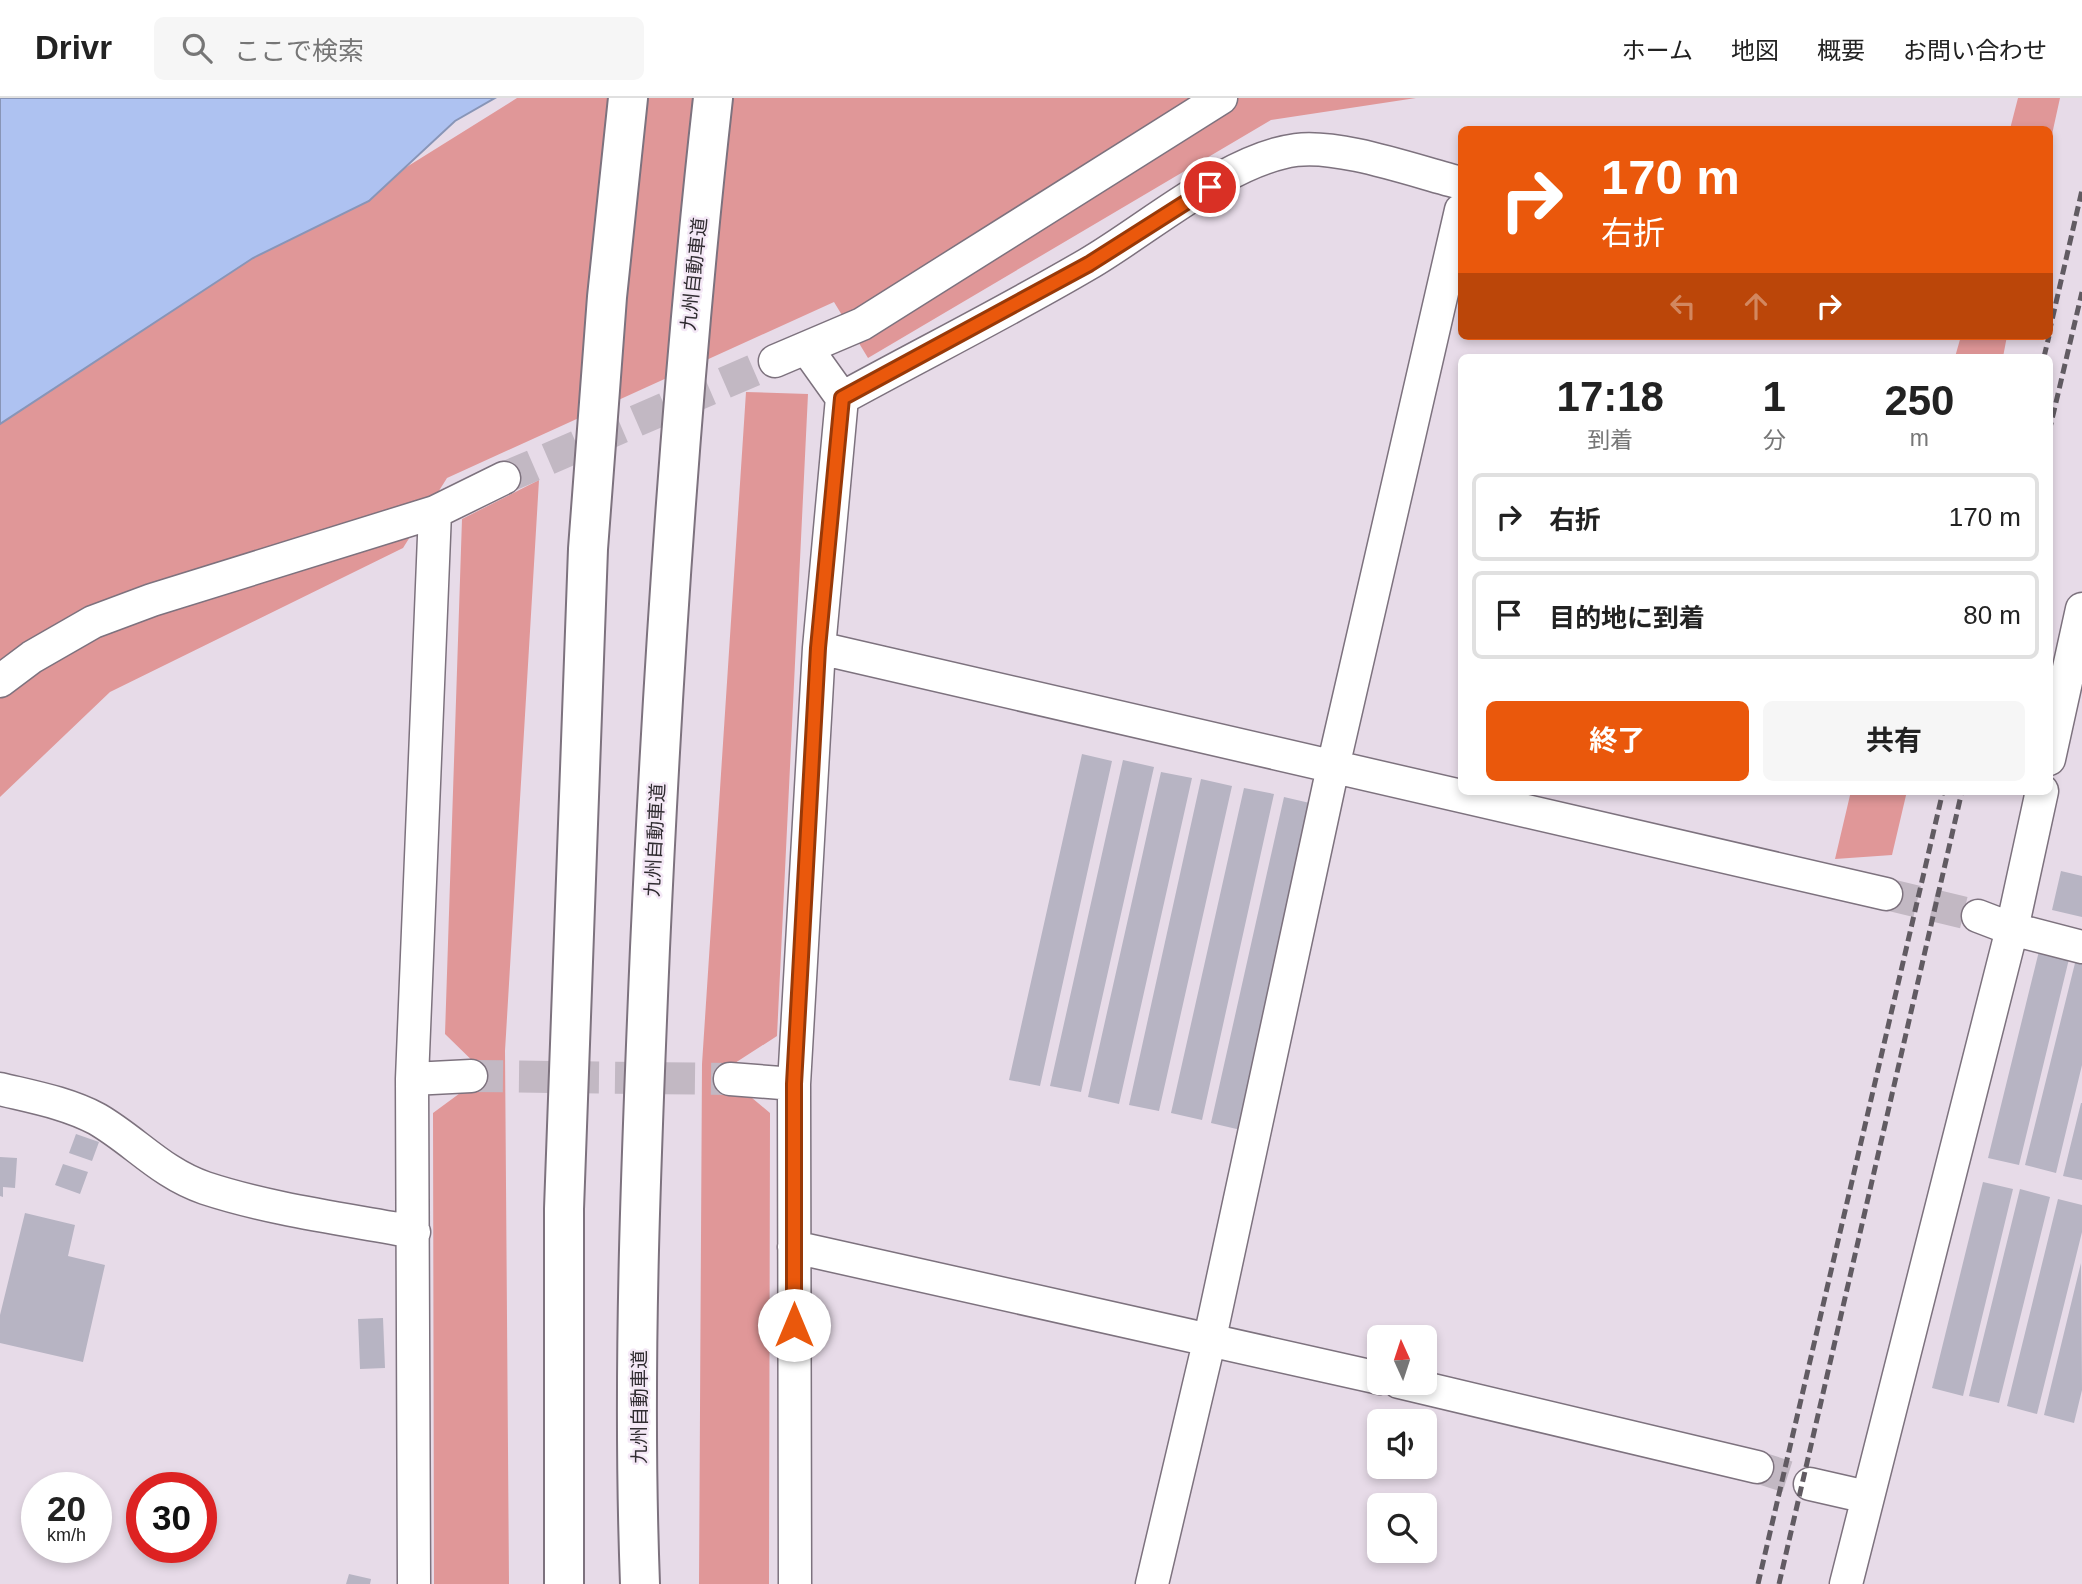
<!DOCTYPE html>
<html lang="ja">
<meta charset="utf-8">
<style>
body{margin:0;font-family:Arial,"Noto Sans JP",sans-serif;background:#f6f6f6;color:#222;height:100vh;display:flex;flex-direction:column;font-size:26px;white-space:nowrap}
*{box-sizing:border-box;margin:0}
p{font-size:23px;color:#767676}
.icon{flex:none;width:38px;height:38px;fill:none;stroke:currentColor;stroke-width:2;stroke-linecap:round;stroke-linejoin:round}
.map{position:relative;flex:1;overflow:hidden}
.side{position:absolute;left:1458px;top:256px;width:595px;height:441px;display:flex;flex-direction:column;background:#fff;border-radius:10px;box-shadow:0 4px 10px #0003}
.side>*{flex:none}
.banner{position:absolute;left:1458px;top:28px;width:595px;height:214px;border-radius:10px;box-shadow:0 4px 10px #0003;background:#ea580c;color:#fff;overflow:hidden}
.needle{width:46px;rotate:357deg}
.controls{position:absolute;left:1367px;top:1227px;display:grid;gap:14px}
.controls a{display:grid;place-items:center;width:70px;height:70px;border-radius:10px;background:#fff;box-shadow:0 4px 10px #0003;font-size:35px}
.speed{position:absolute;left:21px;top:1374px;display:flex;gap:14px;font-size:35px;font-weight:700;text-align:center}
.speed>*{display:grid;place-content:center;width:91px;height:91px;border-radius:50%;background:#fff;box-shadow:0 4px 10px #0003;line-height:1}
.speed small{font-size:18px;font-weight:400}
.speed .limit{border:10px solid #d22;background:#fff;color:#111}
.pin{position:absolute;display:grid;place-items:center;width:60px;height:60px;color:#fff;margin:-30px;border:4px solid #fff;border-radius:50%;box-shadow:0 2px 7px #0007}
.me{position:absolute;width:77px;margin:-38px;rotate:0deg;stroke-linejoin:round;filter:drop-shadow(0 0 5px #0008)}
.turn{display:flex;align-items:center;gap:24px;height:147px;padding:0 28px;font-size:32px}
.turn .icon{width:91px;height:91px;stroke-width:2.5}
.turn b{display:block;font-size:49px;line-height:60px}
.lanes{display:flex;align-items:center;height:66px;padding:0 28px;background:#0003;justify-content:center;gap:35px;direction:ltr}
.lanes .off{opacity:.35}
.eta{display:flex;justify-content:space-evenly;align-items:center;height:119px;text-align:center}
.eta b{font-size:42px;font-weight:700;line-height:49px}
.button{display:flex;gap:14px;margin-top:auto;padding:14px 28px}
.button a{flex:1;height:80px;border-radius:10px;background:#ea580c;color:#fff;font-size:28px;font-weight:700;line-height:80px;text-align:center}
.button a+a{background:#f6f6f6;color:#222}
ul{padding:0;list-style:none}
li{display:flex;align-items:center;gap:21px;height:88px;margin:0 14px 10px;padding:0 14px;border:4px solid #e0e0e0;border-radius:10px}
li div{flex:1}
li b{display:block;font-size:26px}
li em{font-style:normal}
header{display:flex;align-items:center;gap:42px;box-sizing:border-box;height:98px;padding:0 35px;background:#fff;border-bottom:2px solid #e0e0e0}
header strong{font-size:33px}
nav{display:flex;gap:38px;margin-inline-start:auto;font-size:24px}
.search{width:490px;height:63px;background:#f6f6f6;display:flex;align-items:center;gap:18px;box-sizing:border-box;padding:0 24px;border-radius:10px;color:#767676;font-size:26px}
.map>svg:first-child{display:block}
</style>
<header>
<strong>Drivr</strong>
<div class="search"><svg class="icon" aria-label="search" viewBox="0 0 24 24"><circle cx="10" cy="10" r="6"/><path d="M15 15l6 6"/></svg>ここで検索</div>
<nav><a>ホーム</a><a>地図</a><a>概要</a><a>お問い合わせ</a></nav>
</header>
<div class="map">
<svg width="2082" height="1486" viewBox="0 0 2082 1486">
<rect width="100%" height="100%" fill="#e7dbe8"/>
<!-- green -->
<path fill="#e09798" d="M517,0H1416L1271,22L868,260L834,204L447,380L403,450L110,594L0,699V326L253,160L369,103L405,70Z
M2018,0H2060L2049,50V32L2010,31Z
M1961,238H2007L2003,259H1955Z
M746,294L808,296L777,938L721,974L770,1015L769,1486H699L702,966Z
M539,382L505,953L509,1486H434L433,1015L486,976L445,936L462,421Z
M1851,693H1907L1892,757L1835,761Z"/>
<!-- water -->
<path fill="#aec2f1" stroke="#8895b7" stroke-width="2" d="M0,0H495L455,23L369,103L253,160L0,326Z"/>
<!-- building -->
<path fill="#b7b4c3" d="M1082,656L1112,663L1040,988L1009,982Z
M1123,662L1154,669L1081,994L1050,988Z
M1161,674L1192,680L1119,1006L1088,999Z
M1201,681L1232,688L1159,1013L1129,1007Z
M1244,690L1274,696L1202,1022L1171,1015Z
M1284,699L1314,706L1241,1032L1211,1025Z
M2061,773L2082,778V819L2052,812Z
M2039,853L2069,861L2019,1067L1988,1060Z
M2076,861L2082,862V967L2056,1075L2025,1067Z
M2081,1005H2082V1082L2063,1078Z
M76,1036L99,1044L92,1063L69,1055Z
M0,1059L17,1060L15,1090L3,1089V1099L0,1098Z
M63,1066L88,1074L80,1096L55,1087Z
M1983,1084L2013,1091L1963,1298L1932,1290Z
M2020,1091L2050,1099L1999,1305L1969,1298Z
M2058,1101L2082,1107V1134L2037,1316L2007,1308Z
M25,1115L75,1127L68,1158L105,1167L83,1264L0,1245V1217Z
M2081,1165L2082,1292L2074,1325L2044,1317Z
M383,1220L385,1270L360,1271L358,1221Z
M349,1476L371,1481L370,1486H346Z"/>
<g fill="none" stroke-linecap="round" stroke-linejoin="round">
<!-- minor-tunnel -->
<path stroke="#c2b8c3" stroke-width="32" stroke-dasharray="32 16" stroke-linecap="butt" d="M504,380L775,263
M1886,796L1978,818
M471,978L730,981
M1757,1369L1810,1386"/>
<defs>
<path id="minor" d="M775,263L862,226L1221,0
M842,300C924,255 1008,213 1088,166C1148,131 1228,61 1296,52C1340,46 1417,74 1461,85
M819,550L1886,796
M0,583L32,559L93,524L152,502L435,414L504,380
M2049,661L2082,511
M1978,818L2012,831L2082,849
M412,981L471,978
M730,981L794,986
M0,991C33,999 67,1005 97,1021C135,1043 161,1075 205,1090C272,1112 345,1121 414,1134
M794,1149L1379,1280
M1399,1284L1757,1369
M1810,1386L1867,1399
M414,1486L412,981L435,414
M795,1486L794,986L819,550L842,300L807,251
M1152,1486L1210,1240L1333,669L1461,112
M1846,1486L2012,831L2042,693"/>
<path id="motorway" d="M564,1486V1111L588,451L607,199L628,0
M640,1486C632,1274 641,1062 650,850C663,566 681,283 713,0"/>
</defs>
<!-- minor casing -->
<use href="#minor" stroke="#7d727e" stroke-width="35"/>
<!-- motorway casing -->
<use href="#motorway" stroke="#7d727e" stroke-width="42"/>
<!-- minor -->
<use href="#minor" stroke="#fff" stroke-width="32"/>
<!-- motorway -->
<use href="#motorway" stroke="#fff" stroke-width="38"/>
<!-- rail -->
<path stroke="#615b62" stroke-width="5" stroke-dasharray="10 5" stroke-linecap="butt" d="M2049,235L2082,92
M2044,259L2049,238
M2049,334L2082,194
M1758,1486L1943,693
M1779,1486L1962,693"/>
</g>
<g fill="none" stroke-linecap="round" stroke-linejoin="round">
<defs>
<path id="route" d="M794,1227V986L818,550L842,300L1089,166L1210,89"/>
</defs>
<!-- route casing -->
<use href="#route" stroke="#983908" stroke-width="18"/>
<!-- route -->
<use href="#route" stroke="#ea580c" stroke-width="12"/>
</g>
<g text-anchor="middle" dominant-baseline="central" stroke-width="5" stroke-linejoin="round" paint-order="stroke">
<!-- street labels -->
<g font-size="19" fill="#302c31" stroke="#f4e8f6">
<text transform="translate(694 176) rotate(-84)">九州自動車道</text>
<text transform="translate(655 742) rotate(-87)">九州自動車道</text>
<text transform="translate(639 1309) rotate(-90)">九州自動車道</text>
</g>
</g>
</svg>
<div class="controls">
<a><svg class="needle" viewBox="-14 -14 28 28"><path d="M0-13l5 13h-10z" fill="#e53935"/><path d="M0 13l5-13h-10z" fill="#767676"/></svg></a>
<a><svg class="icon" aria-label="sound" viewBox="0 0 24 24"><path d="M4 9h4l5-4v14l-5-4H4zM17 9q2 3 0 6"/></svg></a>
<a><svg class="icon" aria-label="search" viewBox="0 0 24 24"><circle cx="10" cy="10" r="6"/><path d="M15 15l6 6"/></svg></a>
</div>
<div class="speed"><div>20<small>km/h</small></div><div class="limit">30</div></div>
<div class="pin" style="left:1210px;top:89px;background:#d93025"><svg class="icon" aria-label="arrive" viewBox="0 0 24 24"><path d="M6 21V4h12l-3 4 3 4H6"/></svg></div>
<svg class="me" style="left:794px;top:1227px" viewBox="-20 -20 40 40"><circle r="19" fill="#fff"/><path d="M0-13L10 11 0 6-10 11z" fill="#ea580c"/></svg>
<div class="banner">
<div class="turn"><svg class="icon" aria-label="right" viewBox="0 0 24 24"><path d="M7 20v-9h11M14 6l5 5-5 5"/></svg><div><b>170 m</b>右折</div></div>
<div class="lanes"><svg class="icon off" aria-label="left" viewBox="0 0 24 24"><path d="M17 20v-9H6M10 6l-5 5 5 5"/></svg><svg class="icon off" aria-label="ahead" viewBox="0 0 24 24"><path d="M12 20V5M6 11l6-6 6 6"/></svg><svg class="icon" aria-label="right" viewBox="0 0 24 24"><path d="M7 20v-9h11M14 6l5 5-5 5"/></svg></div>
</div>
<section class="side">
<div class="eta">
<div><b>17:18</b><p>到着</p></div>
<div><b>1</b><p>分</p></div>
<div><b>250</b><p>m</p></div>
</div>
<ul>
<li><svg class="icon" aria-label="right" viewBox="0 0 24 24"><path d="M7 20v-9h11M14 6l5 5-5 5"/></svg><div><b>右折</b></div><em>170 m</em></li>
<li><svg class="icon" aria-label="arrive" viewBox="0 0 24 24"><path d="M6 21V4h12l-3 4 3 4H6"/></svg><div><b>目的地に到着</b></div><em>80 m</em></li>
</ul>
<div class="button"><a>終了</a><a>共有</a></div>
</section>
</div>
